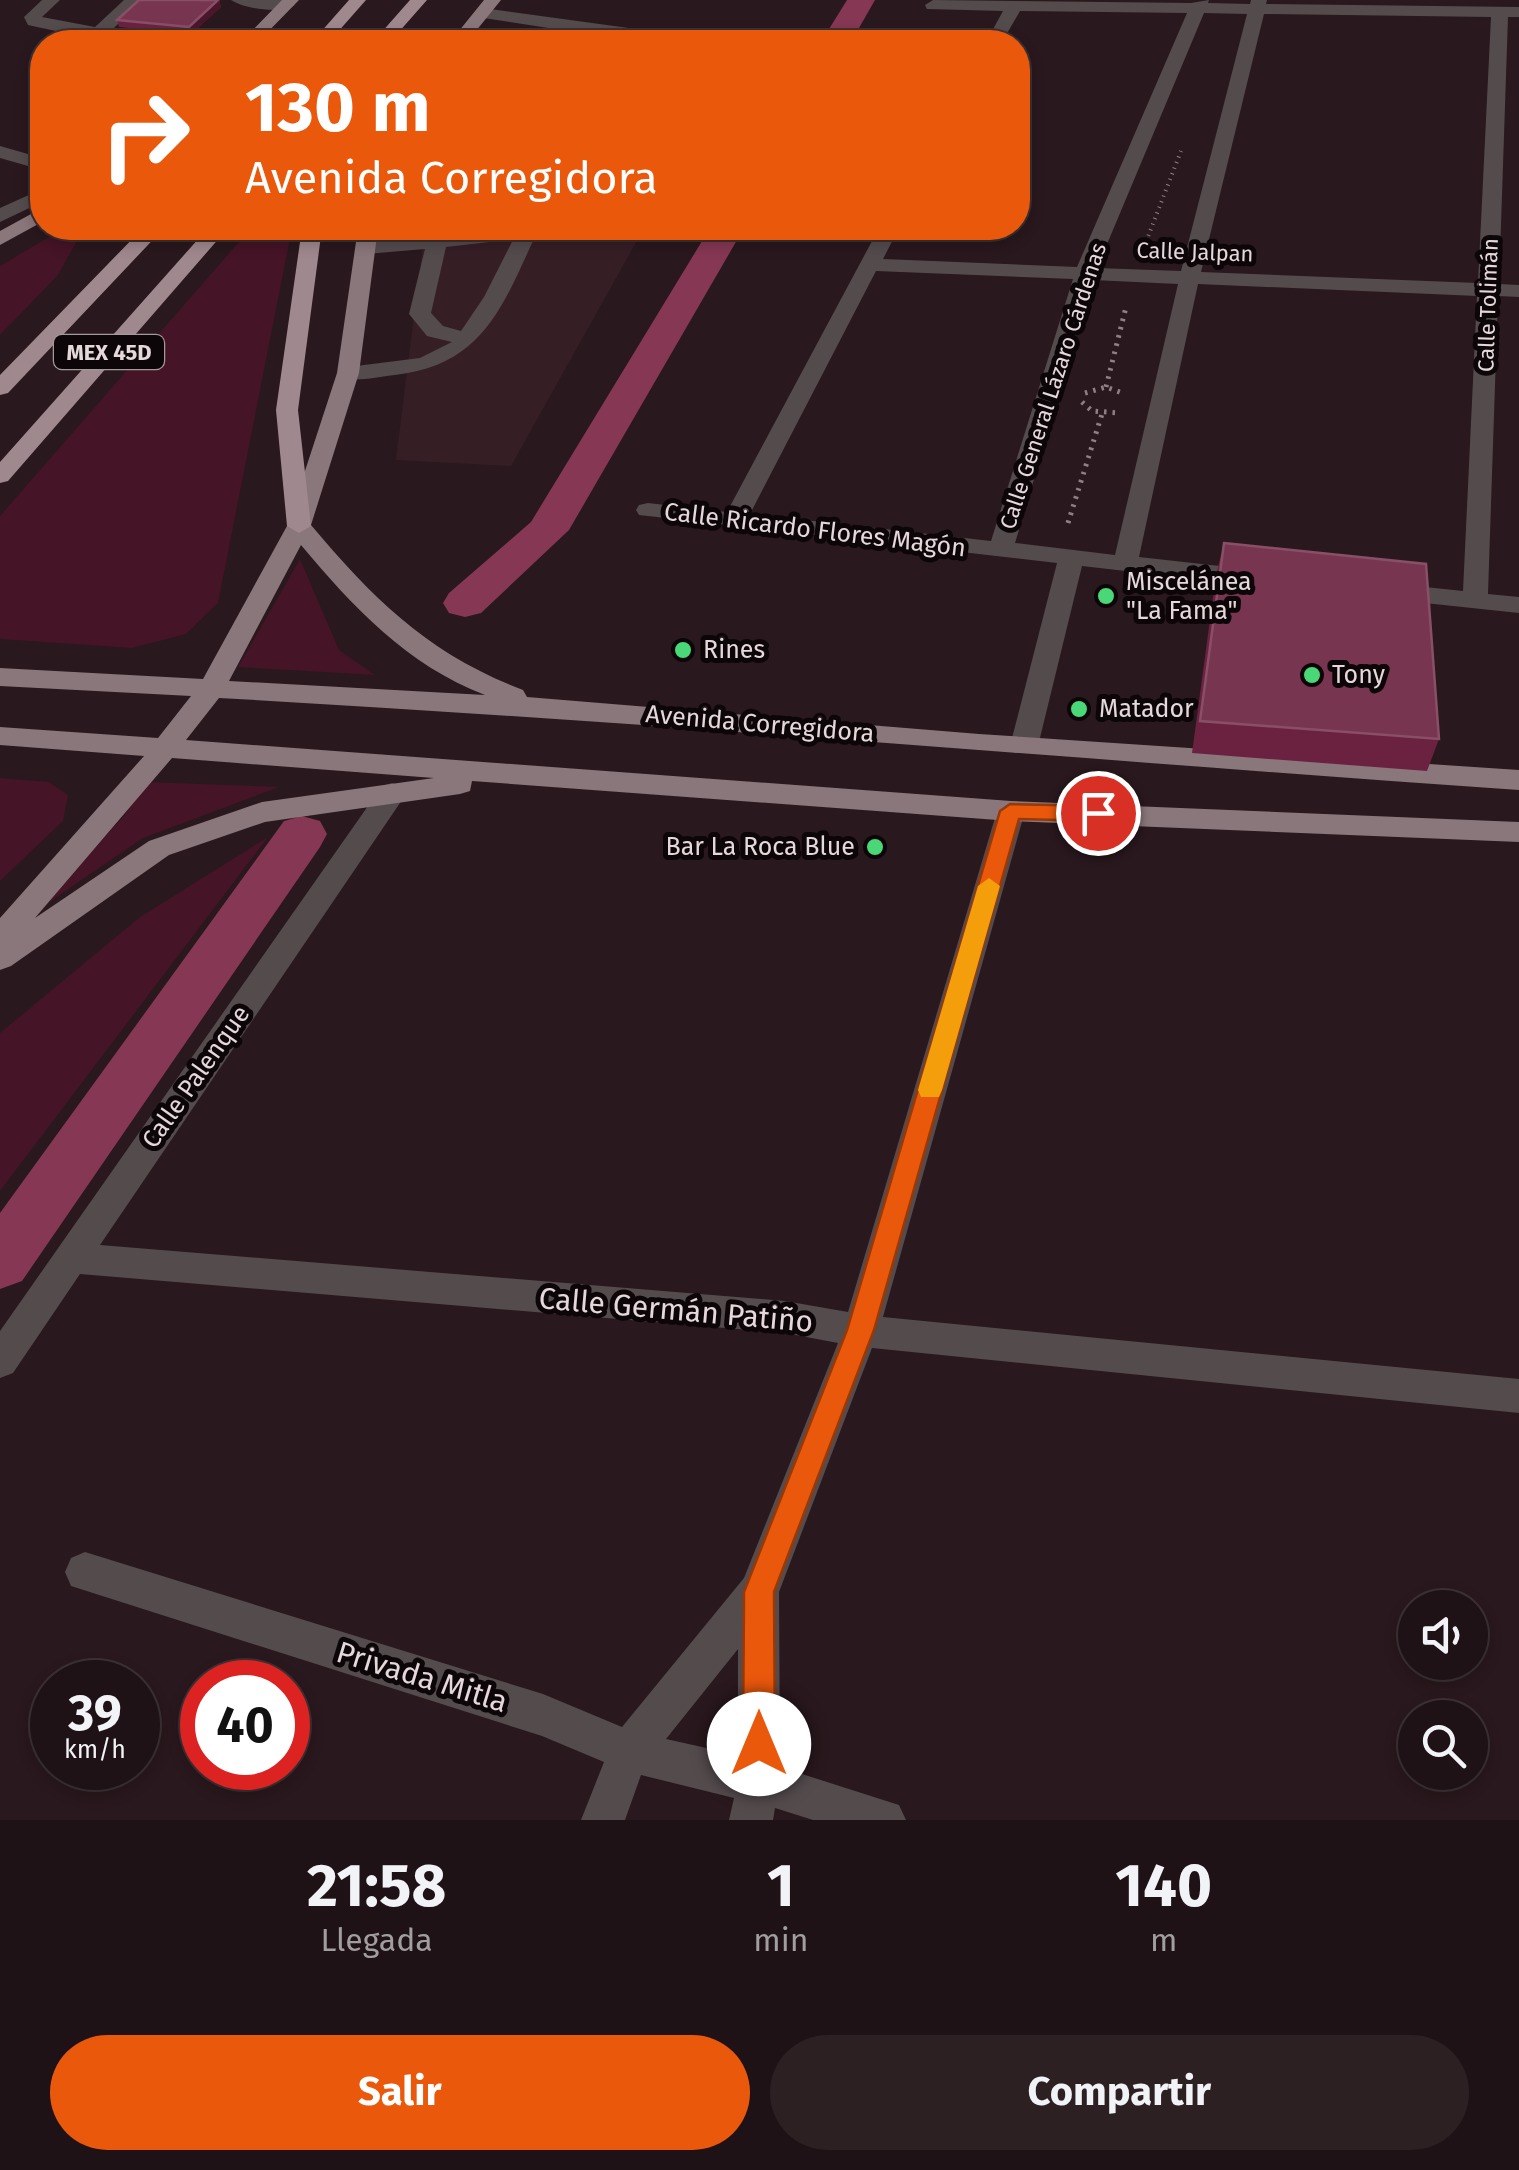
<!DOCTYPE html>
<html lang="es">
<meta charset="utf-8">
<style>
body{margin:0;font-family:"Fira Sans",sans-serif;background:#2c2023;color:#f1f3f6;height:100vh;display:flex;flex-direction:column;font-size:38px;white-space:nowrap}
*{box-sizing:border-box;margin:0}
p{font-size:32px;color:#a19ea1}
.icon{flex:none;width:55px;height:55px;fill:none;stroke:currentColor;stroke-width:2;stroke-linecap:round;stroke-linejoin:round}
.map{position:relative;height:1820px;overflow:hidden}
.sheet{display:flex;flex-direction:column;background:#1f1216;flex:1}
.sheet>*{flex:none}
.banner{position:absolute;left:30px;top:30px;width:1000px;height:210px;border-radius:40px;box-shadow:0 5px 15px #0003,0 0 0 2px #3c3235;background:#ea580c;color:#fff;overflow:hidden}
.controls{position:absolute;left:1398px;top:1590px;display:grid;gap:20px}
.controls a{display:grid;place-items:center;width:90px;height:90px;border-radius:50%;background:#1f1216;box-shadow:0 5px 15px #0003,0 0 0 2px #3c3235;font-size:50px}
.speed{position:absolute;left:30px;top:1660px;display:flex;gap:20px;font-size:50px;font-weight:700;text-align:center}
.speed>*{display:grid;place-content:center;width:130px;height:130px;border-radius:50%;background:#1f1216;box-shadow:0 5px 15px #0003,0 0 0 2px #3c3235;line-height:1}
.speed small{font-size:25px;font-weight:400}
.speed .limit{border:15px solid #d22;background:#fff;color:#111}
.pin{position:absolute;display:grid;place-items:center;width:85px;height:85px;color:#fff;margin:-42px;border:5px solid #fff;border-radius:50%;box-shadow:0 2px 10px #0007}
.me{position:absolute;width:110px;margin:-55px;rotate:0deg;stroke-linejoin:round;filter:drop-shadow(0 0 8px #0008)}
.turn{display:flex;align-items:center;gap:35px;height:210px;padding:0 50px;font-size:45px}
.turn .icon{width:130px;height:130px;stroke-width:2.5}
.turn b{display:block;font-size:70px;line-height:85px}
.eta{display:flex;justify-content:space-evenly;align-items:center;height:170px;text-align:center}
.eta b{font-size:60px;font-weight:700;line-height:70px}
.cta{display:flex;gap:20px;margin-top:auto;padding:20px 50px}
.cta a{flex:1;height:115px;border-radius:60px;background:#ea580c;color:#fff;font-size:40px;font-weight:700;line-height:115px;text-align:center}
.cta a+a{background:#2c2023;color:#f1f3f6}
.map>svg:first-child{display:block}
</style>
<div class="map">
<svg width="1519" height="1820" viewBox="0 0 1519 1820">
<rect width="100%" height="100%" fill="#29181d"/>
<!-- built -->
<path fill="#361e25" d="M425,228H644L511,466L396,460Z"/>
<!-- green -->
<path fill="#451426" d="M64,228H84L58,275L0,335V266Z
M251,228H292L218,603L186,634L132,648L0,639V516Z
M300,559L339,650L375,675L238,667Z
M0,778L49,782L68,795L63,821L0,881Z
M148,782L279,787L143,838L36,911L124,816Z
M268,837L0,1191V1033L140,917Z"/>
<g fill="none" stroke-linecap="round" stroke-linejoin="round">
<!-- canal -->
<path fill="#863753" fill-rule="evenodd" d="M847,0H875L851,42H821Z
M710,228H744L569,530L481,613L465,617L449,613L443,603L449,593L531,522Z
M302,816L320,821L327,834L320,847L22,1281L0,1289V1213L284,821Z"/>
<!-- path-far1 -->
<path stroke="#8f8084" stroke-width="4" stroke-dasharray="1 5" stroke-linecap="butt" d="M1144,247L1181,151"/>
<!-- path -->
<path stroke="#8f8084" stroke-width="5" stroke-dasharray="2.5 6" stroke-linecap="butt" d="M1106,387L1126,307
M1085,393L1106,387L1125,394
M1082,402L1092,411L1120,413
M1068,523L1102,414"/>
<!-- minor -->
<path fill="#544b4d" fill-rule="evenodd" d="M42,0H60L42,17L95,27L124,0H142L112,30L157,42L97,40L28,25L24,17Z
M231,0H287L295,5C282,14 244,9 231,0Z
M933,0L1191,3L1209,0L1208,3L1250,4L1251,0H1267L1266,4L1519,7V17H1508L1499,284L1519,285V297L1498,296L1488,594L1519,597V613L1387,599L1374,591L1387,583L1463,591L1477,296L1198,284L1139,557L1256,570L1269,578L1256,586L1082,566L1038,746L1034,753H1014L1010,746L1057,563L639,515L636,510L639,505L648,503L727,512L879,228H899L883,259L1077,267L1187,13L1020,11L1002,42H986L1003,11L927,9L925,5ZM1204,13L1247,14L1181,271L1097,268ZM1264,14L1491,17L1478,283L1201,272ZM876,271L1073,279L991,541L750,514ZM1093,280L1178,284L1115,555L1015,543Z
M483,8L636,29L660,42H639L477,17V9Z
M0,146L42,158V170L0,158Z
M42,189V202L0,222V208Z
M430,228H450L448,235L519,228L507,240L446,247L431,313L443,326L461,331L484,297L519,228H539C504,302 486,365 395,375C378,377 357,382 340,378L337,373L340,368L420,358L452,342L427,336L409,314L425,249L366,254L356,248L366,242L428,236Z
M392,783L402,786L406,793L402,800L100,1245L785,1301L848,1312L997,811L1001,804H1021L1025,811L883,1317L1519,1379V1413L872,1348L779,1592L780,1767L899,1805L906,1820H813L775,1808L773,1820H729L734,1798L641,1775L625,1820H581L604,1762L542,1736L71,1586L65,1572L71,1558L85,1552L543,1694L622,1727L744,1578L838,1343L785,1333L80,1274L13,1373L0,1378V1331L382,786ZM738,1649V1755L666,1739Z"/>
<!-- major -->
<path fill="#8a777c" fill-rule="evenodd" d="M282,0H299L258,42H241Z
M484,0H501L467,42H450Z
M42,208V222L0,245V231Z
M358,228H378L359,373L311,525C375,601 429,654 523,690L527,697L979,734L1519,770V790C1085,760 653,722 219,698L186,740L1011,801L1519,822V842L1011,821L472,781L470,791L460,794L265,822L169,855L11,966L0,970V918L144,756L0,745V727L158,738L191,696L0,686V668L203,679L287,526L337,373ZM301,545C353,607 407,665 485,695L229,681ZM172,758L434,778L262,802L149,841L35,918Z"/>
<!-- highway -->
<path fill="#a0898e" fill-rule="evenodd" d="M349,0H366L329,42H312Z
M410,0H427L390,42H373Z
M143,228H164L8,393L0,395V375Z
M208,228H228L8,481L0,483V462Z
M302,228H322L298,410L311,526L299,533L287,526L276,410Z"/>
</g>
<!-- wall -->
<path fill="#6b2240" d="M139,0H219L221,7L191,34L119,27L117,20Z
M1224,543L1439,739L1427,771L1192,753L1216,575Z"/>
<!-- shaded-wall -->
<path fill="#4b162b" d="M218,0H219L221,7L191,34L189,27Z"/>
<!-- building -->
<path fill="#783550" stroke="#894f66" stroke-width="2.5" d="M139,0H218L189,27L117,20Z
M1224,543L1426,564L1439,739L1200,721Z"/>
<!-- route -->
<path fill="#ea580c" stroke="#983908" stroke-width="2.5" d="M1010,804L1098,806L1109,813L1098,821L1019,819L874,1330L774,1592L775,1744L770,1756L759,1760L748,1756L743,1744L744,1592L847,1330L1000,811Z"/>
<!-- slow -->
<path fill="#f59e0b" d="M989,878L1000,886L942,1090L939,1097H921L918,1090L978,886Z"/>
<!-- markers -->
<g fill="#4ad778" stroke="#0d0608" stroke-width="4">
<circle cx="1106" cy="596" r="10"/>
<circle cx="683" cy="650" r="10"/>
<circle cx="1312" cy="675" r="10"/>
<circle cx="1079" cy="709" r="10"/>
<circle cx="875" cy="847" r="10"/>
</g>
<g text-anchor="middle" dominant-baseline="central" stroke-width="10" stroke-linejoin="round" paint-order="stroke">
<!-- far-street labels -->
<g font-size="22" fill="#e5d8db" stroke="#0d0608">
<text transform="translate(1195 252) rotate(2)">Calle Jalpan</text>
<text transform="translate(1488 305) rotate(-88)">Calle Tolimán</text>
<text transform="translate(1053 386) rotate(-72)">Calle General Lázaro Cárdenas</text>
</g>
<!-- shield labels -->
<rect fill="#0d0608" stroke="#a4999c" stroke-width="2.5" x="54" y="335" width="110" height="34" rx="8"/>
<g font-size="22" font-weight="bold" fill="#e5d8db">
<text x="109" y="352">MEX 45D</text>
</g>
<!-- street labels -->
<g font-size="25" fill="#e5d8db" stroke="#0d0608">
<text transform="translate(815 530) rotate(7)">Calle Ricardo Flores Magón</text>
<text transform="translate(760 724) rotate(5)">Avenida Corregidora</text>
<text transform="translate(196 1077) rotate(-55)">Calle Palenque</text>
</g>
<!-- poi labels -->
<g font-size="25" fill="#e5d8db" stroke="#0d0608" text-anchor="start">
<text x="1126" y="582">Miscelánea<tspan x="1126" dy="29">"La Fama"</tspan></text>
<text x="703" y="650">Rines</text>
<text x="1332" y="675">Tony</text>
<text x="1099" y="709">Matador</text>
<text x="855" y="847" text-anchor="end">Bar La Roca Blue</text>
</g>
<!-- near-street labels -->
<g font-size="30" fill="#e5d8db" stroke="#0d0608">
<text transform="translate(676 1310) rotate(5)">Calle Germán Patiño</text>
<text transform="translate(422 1677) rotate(17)">Privada Mitla</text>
</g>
</g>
</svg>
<div class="controls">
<a><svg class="icon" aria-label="sound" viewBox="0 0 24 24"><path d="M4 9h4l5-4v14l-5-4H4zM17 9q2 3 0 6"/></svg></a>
<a><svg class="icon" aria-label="search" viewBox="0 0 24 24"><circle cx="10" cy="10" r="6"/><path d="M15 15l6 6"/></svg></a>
</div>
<div class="speed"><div>39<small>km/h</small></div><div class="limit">40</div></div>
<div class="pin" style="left:1098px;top:813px;background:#d93025"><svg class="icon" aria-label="arrive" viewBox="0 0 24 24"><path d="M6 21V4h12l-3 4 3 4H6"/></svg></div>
<svg class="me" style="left:759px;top:1744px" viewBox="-20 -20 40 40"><circle r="19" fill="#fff"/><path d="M0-13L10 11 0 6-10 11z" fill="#ea580c"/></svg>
<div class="banner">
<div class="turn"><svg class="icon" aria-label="right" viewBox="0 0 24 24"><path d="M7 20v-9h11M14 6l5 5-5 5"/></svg><div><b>130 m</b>Avenida Corregidora</div></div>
</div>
</div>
<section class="sheet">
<div class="eta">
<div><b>21:58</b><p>Llegada</p></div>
<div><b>1</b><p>min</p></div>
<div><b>140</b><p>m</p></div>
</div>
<div class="cta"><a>Salir</a><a>Compartir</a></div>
</section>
